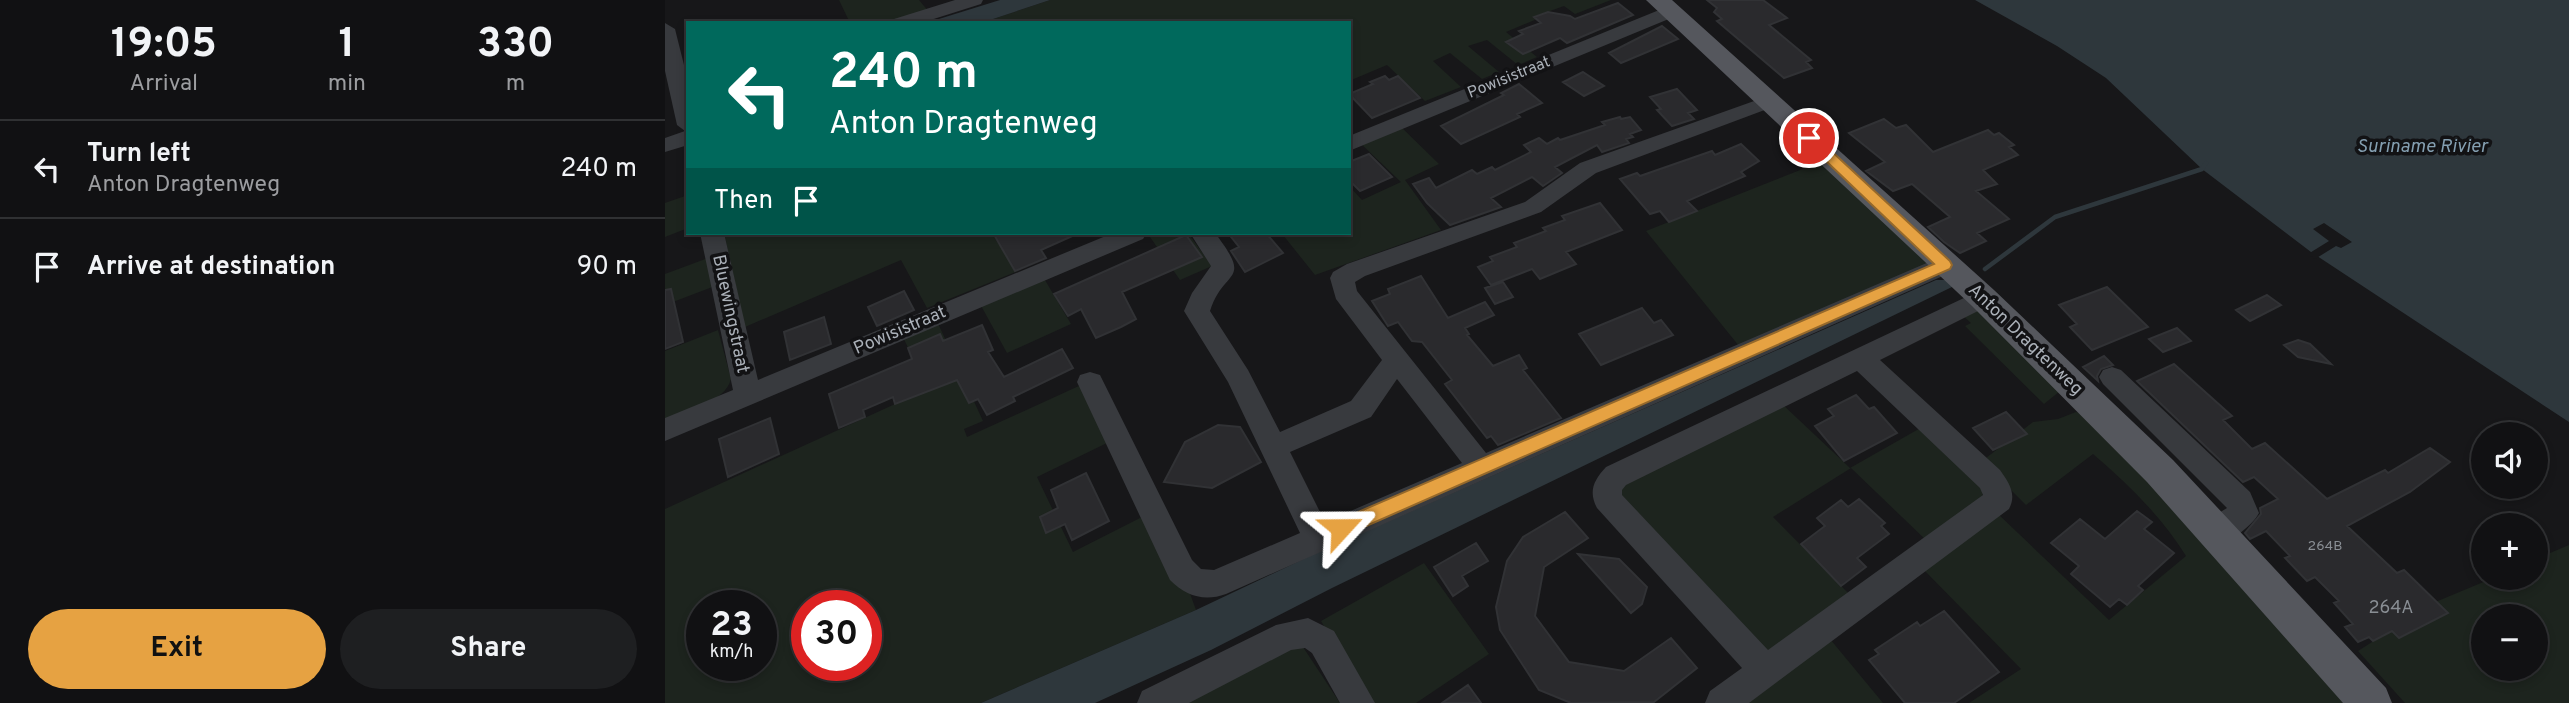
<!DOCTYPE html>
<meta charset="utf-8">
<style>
body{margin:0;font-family:Overpass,sans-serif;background:#1e1f21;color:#f1f3f6;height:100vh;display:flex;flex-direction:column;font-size:26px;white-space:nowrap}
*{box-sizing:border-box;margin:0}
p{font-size:23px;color:#9c9da0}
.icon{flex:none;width:38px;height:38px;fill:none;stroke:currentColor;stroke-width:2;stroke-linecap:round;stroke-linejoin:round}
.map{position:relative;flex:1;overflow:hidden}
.side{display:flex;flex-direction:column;background:#111113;width:665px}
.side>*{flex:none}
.hud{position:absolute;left:21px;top:21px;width:665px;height:214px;border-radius:0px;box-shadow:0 4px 10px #0003,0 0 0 2px #303133;background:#00695c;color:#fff;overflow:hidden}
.tools{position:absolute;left:1806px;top:422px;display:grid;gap:14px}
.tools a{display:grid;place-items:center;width:77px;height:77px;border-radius:50%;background:#111113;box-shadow:0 4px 10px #0003,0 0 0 2px #303133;font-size:35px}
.speed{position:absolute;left:21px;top:590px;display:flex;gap:14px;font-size:35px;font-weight:700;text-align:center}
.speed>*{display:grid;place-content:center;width:91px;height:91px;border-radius:50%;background:#111113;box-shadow:0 4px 10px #0003,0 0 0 2px #303133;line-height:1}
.speed small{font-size:18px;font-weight:400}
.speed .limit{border:10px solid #d22;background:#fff;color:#111}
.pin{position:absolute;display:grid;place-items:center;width:60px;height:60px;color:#fff;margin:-30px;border:4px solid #fff;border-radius:50%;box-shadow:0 2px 7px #0007}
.me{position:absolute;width:77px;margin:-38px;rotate:66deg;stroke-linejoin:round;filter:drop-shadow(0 0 5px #0008)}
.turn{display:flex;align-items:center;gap:24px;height:147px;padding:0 28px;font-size:32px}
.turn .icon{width:91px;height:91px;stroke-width:2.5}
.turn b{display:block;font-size:49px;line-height:60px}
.then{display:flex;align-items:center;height:66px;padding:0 28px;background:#0003;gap:14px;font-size:26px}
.eta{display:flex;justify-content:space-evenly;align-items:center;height:119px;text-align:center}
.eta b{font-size:42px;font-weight:700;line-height:49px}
.cta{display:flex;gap:14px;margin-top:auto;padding:14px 28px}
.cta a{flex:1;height:80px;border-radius:42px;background:#e6a242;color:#111;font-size:28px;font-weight:700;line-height:80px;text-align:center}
.cta a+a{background:#1e1f21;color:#f1f3f6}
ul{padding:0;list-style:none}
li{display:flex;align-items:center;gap:21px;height:98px;padding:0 28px;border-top:2px solid #303133}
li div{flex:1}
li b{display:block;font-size:26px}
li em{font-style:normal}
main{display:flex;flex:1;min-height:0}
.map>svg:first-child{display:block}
</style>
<main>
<section class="side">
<div class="eta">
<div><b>19:05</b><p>Arrival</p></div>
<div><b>1</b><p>min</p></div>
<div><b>330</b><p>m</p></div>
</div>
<ul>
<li><svg class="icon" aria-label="left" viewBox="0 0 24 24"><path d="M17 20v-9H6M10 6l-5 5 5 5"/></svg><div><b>Turn left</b><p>Anton Dragtenweg</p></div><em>240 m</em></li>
<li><svg class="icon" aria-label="arrive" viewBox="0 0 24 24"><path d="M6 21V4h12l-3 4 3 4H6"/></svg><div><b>Arrive at destination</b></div><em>90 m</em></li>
</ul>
<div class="cta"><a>Exit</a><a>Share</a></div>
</section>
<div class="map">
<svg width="1904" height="703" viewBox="0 0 1904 703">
<rect width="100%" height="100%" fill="#171719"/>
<!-- green -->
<path fill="#1d241e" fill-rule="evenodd" d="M174,0H254L264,12L231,23H185Z
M385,0H946L910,14L899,6L871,16L872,19L841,32L872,57L853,65L822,40L803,46L834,72L817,79L785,53L768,61L796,87L760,101L722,65L684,81V23H316Z
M732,123L774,164L740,180L776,230L650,275L618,235L684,233V186L697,200L736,182L692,140Z
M1158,161L1265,263L1074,346L981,231Z
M23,195V228L0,237V203Z
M59,233H326L353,271L262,308L236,260L80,327Z
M495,233H523L547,266L515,280L485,237Z
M43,258L50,286L0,305V274Z
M377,275L406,324L342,353L314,302Z
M1312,309L1395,391L1379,404L1300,326L1306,323L1297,315Z
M270,317L318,421L299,429L302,437L416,385L444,442L372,477L408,552L477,517L523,588L531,610L316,703H0V509L263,389L235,331ZM37,606H96V665H37ZM142,606H201V665H142Z
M53,330L66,379C60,403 20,411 0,420V351Z
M1116,403L1185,468L1259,426L1319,485L1317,497L1263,542L1186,468L1108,517L1187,597L1104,653L955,500V486Z
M1411,412L1429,416L1689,703H1304L1356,669L1259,570L1332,513L1444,620L1521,556C1497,517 1463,484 1428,454L1361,505L1317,461L1368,422L1393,419Z
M1904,545V703H1740L1693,651L1768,603L1828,578H1871V559ZM1818,616H1871V668H1818Z
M759,563L824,654L751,703H704L656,621Z
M1165,639L1218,703H1078Z
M634,641L675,703H505Z"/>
<!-- water -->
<path fill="#2e373c" d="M335,0H385L316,23H261Z
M1310,0H1904V422L1646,252L1537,169L1441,78L1392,46Z
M1271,280H1282L1289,286L667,588L546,650L430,703H316L531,610L647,555Z"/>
<!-- pier -->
<path fill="#171719" d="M1659,223L1687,242L1676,248L1671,246L1650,259L1643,254L1664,241L1648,229Z"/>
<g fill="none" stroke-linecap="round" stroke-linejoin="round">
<!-- stream -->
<path stroke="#2e373c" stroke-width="4.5" d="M1320,269L1390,217L1537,169L1541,163"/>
</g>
<!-- building -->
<path fill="#2a2a2d" stroke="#313235" stroke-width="2" d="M1042,0H1098L1122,18L1104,25L1146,60L1141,62L1147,68L1119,78L1052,21L1057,19L1049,12L1052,8Z
M953,3L968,15L902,43L895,38L858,54L841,42L858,34L854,31L876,23L869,17L883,12L905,16L910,19Z
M997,26L1013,39L956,63L944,53Z
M918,72L939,86L919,96L898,82Z
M720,76L724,80L733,76L755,98L707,118L684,94L708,84L705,82Z
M854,84L877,103L852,114L855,117L796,144L776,126L839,95L836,93Z
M1012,89L1032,110L1023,113L1029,119L1007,126L992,110L996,109L985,97Z
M955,117L956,119L965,117L976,130L965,134L968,137L961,139L964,143L937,152L932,145L890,167L897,173L878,186L867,177L826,198L836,207L785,225L762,203L748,184L764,178L771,188L807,170L812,174L827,167L830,170L866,152L859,145L874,138L882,144L893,138L895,140L940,125L937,122Z
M1219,119L1231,128L1241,125L1268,152L1323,130L1329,135L1334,133L1349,145L1344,147L1353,155L1318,170L1332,184L1311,191L1344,219L1312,233L1321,241L1295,253L1279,242L1263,227L1285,217L1247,184L1228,191L1201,171L1220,162L1184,133Z
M1076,144L1094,161L1076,172L1080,176L1022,201L1032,211L1004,222L995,211L985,214L955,179L972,173L975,176L1047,151L1050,155Z
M704,154L727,177L695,191L684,180V162Z
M935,203L957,230L901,252L911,264L875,279L867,269L826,285L813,267L828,261L825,257L852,247L849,243L881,231L878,228L900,220L897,216Z
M328,233H414L376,250L381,258L350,271Z
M563,233H601L618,253L580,272L566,251L574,247Z
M521,235L537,257L457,292L471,319L456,327L431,338L416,309L403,316L389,294Z
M756,276L783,318L820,302L829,315L800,328L804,334L802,335L828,366L854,355L862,368L858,370L896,418L833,445L826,436L822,438L780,384L787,380L757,342L747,341L733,322L723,326L707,301L725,294L723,289Z
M838,282L848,297L830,304L820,288Z
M1442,287L1483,327L1427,350L1405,327L1412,324L1394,305Z
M6,289L18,342L0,349V290Z
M239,291L249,310L212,326L203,307Z
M1602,295L1616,305L1585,321L1571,310Z
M977,308L989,323L996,320L1008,335L936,365L914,334Z
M159,317L166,344L125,360L119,332Z
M317,325L328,350L323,352L339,377L397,349L408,368L348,397L350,401L322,415L313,399L304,403L292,380L230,404L228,397L198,410L200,417L174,428L164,394L247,359L243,348L275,334L278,341Z
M1512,328L1526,341L1498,352L1484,339Z
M1633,340L1645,344L1666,364L1633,357L1619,345Z
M1439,356L1448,365L1436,369L1432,376L1433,381L1418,367Z
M1509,364L1567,416L1558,420L1587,449L1600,443L1662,499L1720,470L1723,473L1765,448L1785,462L1745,492L1682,526L1732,573L1739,570L1783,613L1734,638L1727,631L1708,641L1704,637L1693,642L1680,627L1688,624L1669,603L1674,601L1650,577L1642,581L1620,558L1625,556L1601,531L1585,539L1580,533L1596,514L1595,508L1613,499L1589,477L1578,482L1472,381Z
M1191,395L1204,409L1209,407L1232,433L1179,461L1150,426L1169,416L1163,409Z
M1341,412L1362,434L1328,450L1308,428Z
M105,418L114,454L63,477L54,439Z
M553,425L575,427L596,462L547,488L499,482L520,442Z
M421,473L444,521L407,540L400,524L381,533L375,517L393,508L386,490Z
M1194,499L1220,523L1216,526L1224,534L1192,558L1201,567L1176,586L1136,544L1160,526L1152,518L1176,500L1183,507Z
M1472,511L1487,522L1479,529L1509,553L1473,586L1478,590L1462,605L1454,599L1445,607L1406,574L1414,566L1386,543L1415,519L1440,539Z
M900,512L923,538L879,567L870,616L904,662L959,671L1006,638L1032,668L989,702L906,703L874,690L835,630L831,607L842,561L858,537Z
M811,543L823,561L797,576L803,586L788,596L769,567Z
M913,554L954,559L982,587L977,604L966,613Z
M1279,611L1334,672L1289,703H1240L1204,660L1214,654L1210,650L1252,622L1255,626Z
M803,685L816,703H777Z"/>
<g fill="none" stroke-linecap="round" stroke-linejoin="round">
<!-- minor -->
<path fill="#383a3e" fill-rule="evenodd" d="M290,0H318L316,4L256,23H227L229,19Z
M1004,6L1011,8L1013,12L1011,16L684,151V136Z
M0,23L10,29L23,81V145L0,152V138L20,131L12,125L0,71Z
M1106,95L1113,97L1116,101L1113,105L931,173L876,212L700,276L690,282L692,291L821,453L1271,259L1280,256L1289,259L1292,265L1289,271L561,594C539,602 521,596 505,580L412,382L415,375L425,372L435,375L527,560L536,569L549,570L635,533L563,382L519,311L527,293L546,266L525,233H550C589,284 559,267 545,311L583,370L615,432L686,401L717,360L671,299L665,278L668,272L682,264L860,202L915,163ZM732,379L797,463L660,522L625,452L706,417Z
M35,233H59L93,380L448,233H482L478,239L0,441V418L68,390Z
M1318,289L1327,292L1331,298L1327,304L1215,360L1335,470C1344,483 1352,494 1344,509L1084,703H1040L1045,691L1077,668L932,508C923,491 929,480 941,467ZM1192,371L1315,488L1318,495L1103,650L957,495V490L961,485Z
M1447,367L1456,370L1585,492L1594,513C1588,525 1565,543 1551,544C1549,544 1541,541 1539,540L1535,531L1539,522L1562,508L1438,384L1434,377L1438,370Z
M643,618L669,631L710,703H675L647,653L640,648L626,650L524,703H472L477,691L611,625Z"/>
<!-- major -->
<path fill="#55575d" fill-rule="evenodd" d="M981,0H1007L1329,290L1508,460L1721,688L1727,703H1678L1482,482L1307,306Z"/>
</g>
<!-- route -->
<path fill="#e6a242" stroke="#96692b" stroke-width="2" d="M1144,134L1149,135L1285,261L1287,265L1285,269L683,534L676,536L670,534L667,528L670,522L1269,264L1140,141V135Z"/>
<g text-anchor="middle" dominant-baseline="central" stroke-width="7" stroke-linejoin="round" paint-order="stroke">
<!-- number labels -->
<g font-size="14" fill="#898e94">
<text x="1660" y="546">264B</text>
</g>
<!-- far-street labels -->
<g font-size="16" fill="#aab0b8" stroke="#121214">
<text transform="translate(844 78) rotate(-22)">Powisistraat</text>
</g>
<!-- street labels -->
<g font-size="18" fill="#aab0b8" stroke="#121214">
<text transform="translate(65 314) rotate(78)">Bluewingstraat</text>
<text transform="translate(235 331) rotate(-23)">Powisistraat</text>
<text transform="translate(1360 340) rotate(44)">Anton Dragtenweg</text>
</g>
<!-- near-number labels -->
<g font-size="18" fill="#898e94">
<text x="1726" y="608">264A</text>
</g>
<!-- water labels -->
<g font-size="19" font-style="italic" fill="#849fb1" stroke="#121214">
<text x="1757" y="147">Suriname Rivier</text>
</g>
</g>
</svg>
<div class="tools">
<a><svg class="icon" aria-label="sound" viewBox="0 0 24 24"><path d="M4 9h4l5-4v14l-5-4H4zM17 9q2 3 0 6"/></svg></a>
<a>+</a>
<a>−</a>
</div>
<div class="speed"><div>23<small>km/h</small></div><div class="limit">30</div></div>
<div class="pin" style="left:1144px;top:138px;background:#d93025"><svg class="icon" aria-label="arrive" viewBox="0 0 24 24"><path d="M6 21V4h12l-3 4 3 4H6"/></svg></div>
<svg class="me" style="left:676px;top:528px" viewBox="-20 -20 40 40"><path d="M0-17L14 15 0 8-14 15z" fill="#e6a242" stroke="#fff" stroke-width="4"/></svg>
<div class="hud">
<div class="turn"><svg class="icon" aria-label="left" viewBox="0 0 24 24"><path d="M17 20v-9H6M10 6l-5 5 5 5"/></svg><div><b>240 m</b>Anton Dragtenweg</div></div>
<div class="then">Then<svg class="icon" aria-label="arrive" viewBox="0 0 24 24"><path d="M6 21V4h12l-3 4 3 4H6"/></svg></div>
</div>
</div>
</main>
